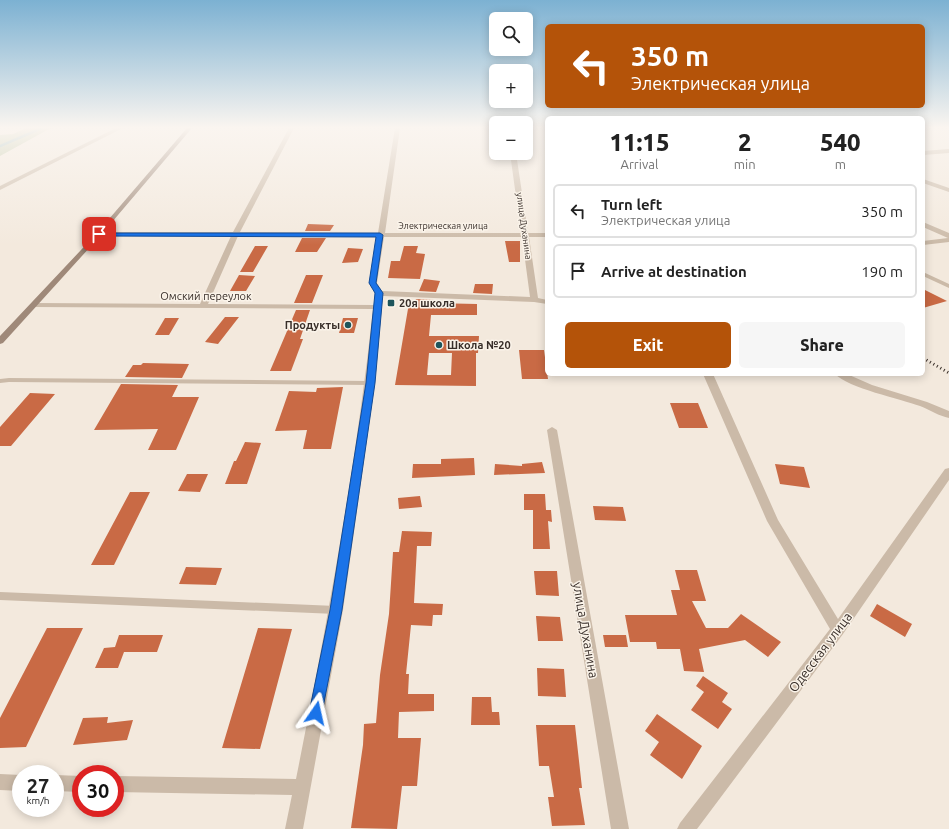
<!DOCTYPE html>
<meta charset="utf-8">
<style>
body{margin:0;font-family:Ubuntu,sans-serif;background:#f6f6f6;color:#222;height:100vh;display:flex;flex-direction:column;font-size:15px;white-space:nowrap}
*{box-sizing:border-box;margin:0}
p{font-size:13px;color:#767676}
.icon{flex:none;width:22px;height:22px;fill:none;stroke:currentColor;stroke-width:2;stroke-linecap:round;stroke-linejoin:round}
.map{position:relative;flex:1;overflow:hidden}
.side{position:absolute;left:545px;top:116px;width:380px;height:260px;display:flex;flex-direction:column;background:#fff;border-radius:6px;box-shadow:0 2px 10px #0003}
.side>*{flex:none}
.top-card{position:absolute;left:545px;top:24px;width:380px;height:84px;border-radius:6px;box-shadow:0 2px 10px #0003;background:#b45309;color:#fff;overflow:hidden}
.fabs{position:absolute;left:489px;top:12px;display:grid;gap:8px}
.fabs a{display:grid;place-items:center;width:44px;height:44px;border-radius:6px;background:#fff;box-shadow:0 2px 10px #0003;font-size:20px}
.speed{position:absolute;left:12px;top:765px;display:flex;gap:8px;font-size:20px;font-weight:700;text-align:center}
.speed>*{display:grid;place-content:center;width:52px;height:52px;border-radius:50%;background:#fff;box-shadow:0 2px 10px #0003;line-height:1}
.speed small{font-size:10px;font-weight:400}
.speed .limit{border:6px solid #d22;background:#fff;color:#111}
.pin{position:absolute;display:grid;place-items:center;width:34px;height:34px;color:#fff;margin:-17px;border-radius:8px;box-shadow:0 2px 6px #0006}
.me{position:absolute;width:44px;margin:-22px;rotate:11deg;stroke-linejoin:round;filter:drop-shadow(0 0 3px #0008)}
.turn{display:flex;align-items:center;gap:14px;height:84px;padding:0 20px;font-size:18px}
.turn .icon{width:52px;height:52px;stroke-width:2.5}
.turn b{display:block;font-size:28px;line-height:34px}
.eta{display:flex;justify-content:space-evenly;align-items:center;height:68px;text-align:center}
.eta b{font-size:24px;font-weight:800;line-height:28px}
.cta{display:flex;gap:8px;margin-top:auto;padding:8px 20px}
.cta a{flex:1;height:46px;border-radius:6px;background:#b45309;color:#fff;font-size:16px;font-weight:800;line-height:46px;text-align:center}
.cta a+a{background:#f6f6f6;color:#222}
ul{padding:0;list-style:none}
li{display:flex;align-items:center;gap:12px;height:54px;margin:0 8px 6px;padding:0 12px;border:2px solid #e0e0e0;border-radius:6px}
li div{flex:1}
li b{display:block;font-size:15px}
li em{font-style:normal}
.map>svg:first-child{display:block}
</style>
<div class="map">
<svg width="949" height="829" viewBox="0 0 949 829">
<rect width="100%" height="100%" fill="#f3e9dd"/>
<!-- green -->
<path fill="#b4c29c" d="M26,128H51L0,156V135L13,134Z"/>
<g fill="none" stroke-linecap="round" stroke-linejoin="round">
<!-- stream -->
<path stroke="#7bacb1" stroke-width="2.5" d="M0,146L42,128"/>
</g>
<!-- building -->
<path fill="#c96a45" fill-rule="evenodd" d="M308,224L334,225L330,231H305Z
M302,238H326L317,252H295Z
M505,241H520V262H509Z
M255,246H268L253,272H240Z
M404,246H418L416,253L425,254L420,279L388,278L391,261H400Z
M348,248L363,249L358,262L342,263Z
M239,275L255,276L246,291H230Z
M306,275H323L312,303H294Z
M424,279L440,281L436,292L419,291Z
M475,284H493L492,294L473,293Z
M923,289L947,301L923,308Z
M416,299L434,300L432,303L477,304V315H431L429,336H479L478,353H476V386L395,385L409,303H414ZM429,353H452L451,375H427Z
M296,310H310L300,339H303L291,371H270Z
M225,317H239L218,344L205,342Z
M165,318H179L169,335H155Z
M343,318H358L354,333H339Z
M519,350H544L548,379H522Z
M143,363L189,364L182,378L125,377L133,365H141Z
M121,384L178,385L172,397H199L176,450H148L158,429L94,430Z
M343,387L331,449H303L307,430L275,431L289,391L316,392L317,388Z
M30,393L55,394L11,446H0V427Z
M670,403H698L708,428H679Z
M245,442L261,443L247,484H225L234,461H236Z
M474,458L475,475L412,478L413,464H441V459Z
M542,462L545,473L494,475L495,464L522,466V464Z
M775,464L804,467L810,488L780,484Z
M187,474H208L200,492L178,491Z
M130,492H150L114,565H91Z
M524,494H545L546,510H551L552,522L548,521L550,549H533V510H524Z
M420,496L422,507L399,509L398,498Z
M593,506L623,507L626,521L595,520Z
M402,531L432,532L431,546H417L414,603L443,604L442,615H433L432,626L411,625L406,674H409L408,694H434V711L399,712L398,738H421L417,786H402L397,829L351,828L363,745L364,724L376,723L380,675L389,614L393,552H399Z
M186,567L222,568L216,585L179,584Z
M675,570H697L706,601H692L706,628H728L741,614L781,642L768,657L745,640L699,649L704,672L684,671L680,649H657L656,642H630L625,615H677L671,590H680Z
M534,571H557L559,596L536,595Z
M877,604L912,624L905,637L870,616Z
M536,616L560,617L563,641H538Z
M47,628H83L26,747L0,748V718Z
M258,628L292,629L260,749L222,748Z
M119,635H163L157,652H124L118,668H95L104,648L115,647Z
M603,635H626L628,647H605Z
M537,668L564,669L566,697L538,696Z
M703,676L728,693L722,702L732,709L718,729L691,710L704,692L696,686Z
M472,697H491L492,712H499L500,725H471Z
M657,714L702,746L682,779L650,755L659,742L645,731Z
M108,717L107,723L133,720L127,740L73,745L83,718Z
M536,725H575L582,788H579L585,825L552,826L548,797H554L549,766H539Z"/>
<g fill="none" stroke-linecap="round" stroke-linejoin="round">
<!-- lane -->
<path fill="#cbbaa8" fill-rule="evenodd" d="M923,272L949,284V288L923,276Z
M9,378L370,381L373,383L370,385L9,382L0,383V379Z
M0,592L336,606L339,607L341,610L339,613L336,614L0,600Z"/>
<!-- street -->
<path fill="#cbbaa8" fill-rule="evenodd" d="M116,128H123L0,190V186Z
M289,128H294L240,232L378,233L395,128H400L385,233H521L510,153H516L528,233H547V237H529L538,298L547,300V304L534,302L383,296L375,383L343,610L303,829H285L292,795L115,792V776L296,779C327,623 356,467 373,309L34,307L30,305L34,303L200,304L231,236H99L96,234L99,232H233ZM238,236L377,237L369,283L375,293L374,305L208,304ZM384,237H522L530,297L382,291L377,283Z
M949,149V153L923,155V151Z
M923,179L949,188V192L923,183Z
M923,222L949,233V242L923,245V241L948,238L923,227Z
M703,374H713L778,520L838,619L945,469L949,468V480L843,634L697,829H677L680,823L830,629L767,521Z
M835,374H847L872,385L927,402L949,411V418C939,416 930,410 920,406C901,399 848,388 835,374Z
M552,427L557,430L629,829H611L547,430Z
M0,774L21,775V791L0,790Z
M55,775L81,776V792L55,791Z"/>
<!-- secondary -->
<path fill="#9f8979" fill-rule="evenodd" d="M187,128H192L101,235L3,343L0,344V336L97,233Z"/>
<!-- rail -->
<path stroke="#382e29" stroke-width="3" stroke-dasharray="1 3" stroke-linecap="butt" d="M923,358L949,373"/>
</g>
<!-- sky -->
<linearGradient id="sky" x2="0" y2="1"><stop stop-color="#7cb1d2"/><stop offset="0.52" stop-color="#faf5f0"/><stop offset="1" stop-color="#faf5f0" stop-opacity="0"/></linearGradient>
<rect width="949" height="245" fill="url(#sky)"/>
<!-- route -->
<path fill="#1a73e8" stroke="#114b97" d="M97,233H380L383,235L376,283L383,293L375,383L342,610L321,718L316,720L311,718L309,713L330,610L366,383L375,293L369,283L376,237L99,236L96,234Z"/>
<!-- markers -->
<g fill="#1d545b" stroke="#faf3e9" stroke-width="1.5">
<rect x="387" y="299" width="8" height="8" rx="2"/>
<circle cx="348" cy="325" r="4"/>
<circle cx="439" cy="345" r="4"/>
</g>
<g text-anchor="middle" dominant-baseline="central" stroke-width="3" stroke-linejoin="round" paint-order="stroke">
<!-- far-street labels -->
<g font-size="9" fill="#382e29" stroke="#faf3e9">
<text x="443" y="226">Электрическая улица</text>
<text transform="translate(524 226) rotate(82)">улица Духанина</text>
</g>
<!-- street labels -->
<g font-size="11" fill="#382e29" stroke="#faf3e9">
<text x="206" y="296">Омский переулок</text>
</g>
<!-- poi labels -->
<g font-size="11" font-weight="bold" fill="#382e29" stroke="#faf3e9" text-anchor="start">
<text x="399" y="303">20я школа</text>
<text x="340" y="325" text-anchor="end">Продукты</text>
<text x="447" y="345">Школа №20</text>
</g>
<!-- near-street labels -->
<g font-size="13" fill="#382e29" stroke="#faf3e9">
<text transform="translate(586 630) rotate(80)">улица Духанина</text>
<text transform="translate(820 652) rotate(-53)">Одесская улица</text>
</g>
</g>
</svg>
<div class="fabs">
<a><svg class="icon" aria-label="search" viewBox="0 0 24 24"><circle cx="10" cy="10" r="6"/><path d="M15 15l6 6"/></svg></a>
<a>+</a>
<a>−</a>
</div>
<div class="speed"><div>27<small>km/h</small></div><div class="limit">30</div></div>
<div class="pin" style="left:99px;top:234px;background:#d93025"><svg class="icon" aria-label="arrive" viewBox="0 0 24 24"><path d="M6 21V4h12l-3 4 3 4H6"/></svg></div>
<svg class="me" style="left:316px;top:713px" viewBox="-20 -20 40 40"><path d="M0-17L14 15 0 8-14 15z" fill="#1a73e8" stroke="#fff" stroke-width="4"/></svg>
<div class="top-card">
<div class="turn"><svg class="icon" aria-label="left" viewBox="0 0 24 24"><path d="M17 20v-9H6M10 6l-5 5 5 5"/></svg><div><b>350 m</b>Электрическая улица</div></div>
</div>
<section class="side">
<div class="eta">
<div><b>11:15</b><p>Arrival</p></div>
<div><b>2</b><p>min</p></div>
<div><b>540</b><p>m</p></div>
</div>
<ul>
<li><svg class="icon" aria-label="left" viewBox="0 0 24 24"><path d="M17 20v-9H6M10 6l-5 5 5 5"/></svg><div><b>Turn left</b><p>Электрическая улица</p></div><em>350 m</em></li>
<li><svg class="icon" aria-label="arrive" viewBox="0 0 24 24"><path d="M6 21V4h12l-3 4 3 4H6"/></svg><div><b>Arrive at destination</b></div><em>190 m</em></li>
</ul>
<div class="cta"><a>Exit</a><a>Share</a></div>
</section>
</div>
